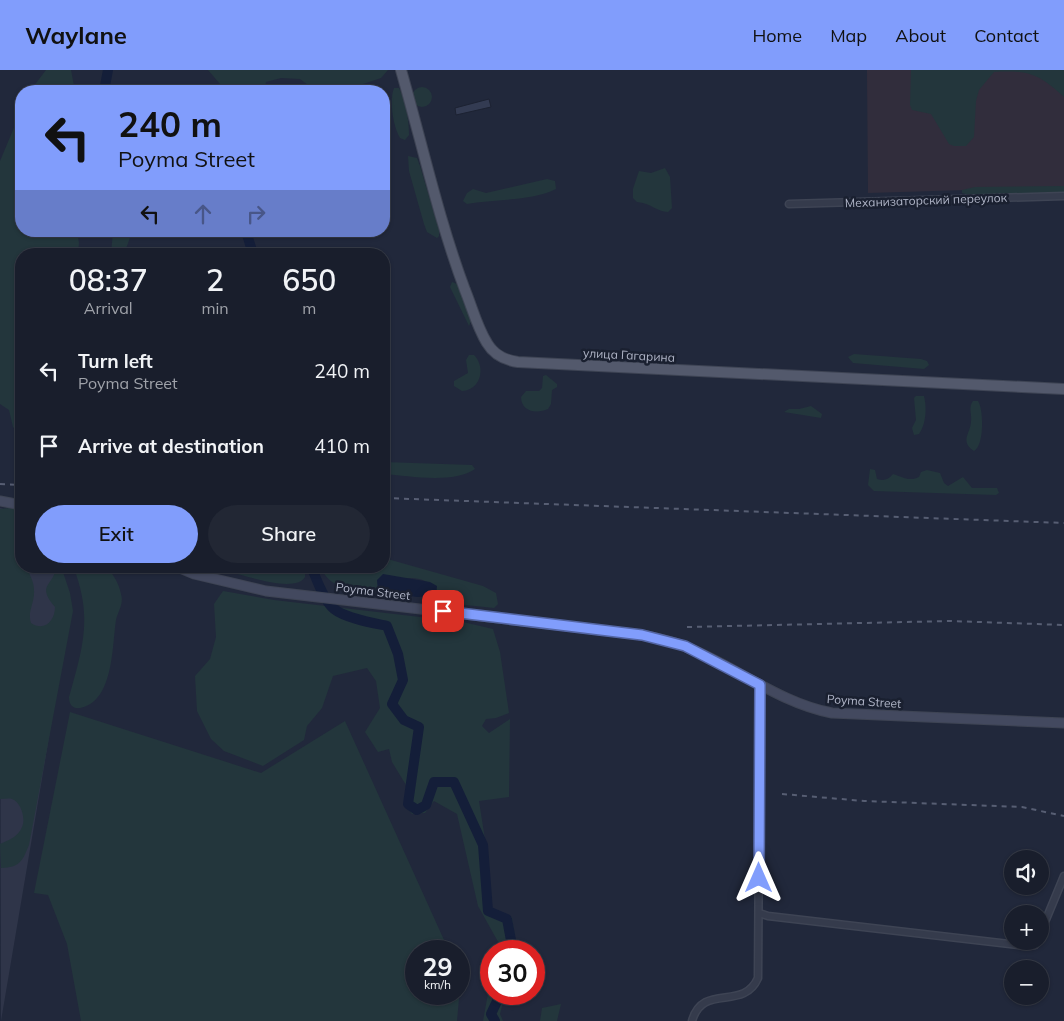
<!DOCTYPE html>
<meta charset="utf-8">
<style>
body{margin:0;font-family:Mulish,sans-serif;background:#222734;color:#f1f3f6;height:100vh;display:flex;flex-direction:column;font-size:19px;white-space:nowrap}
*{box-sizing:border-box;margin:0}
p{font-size:16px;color:#9fa2a9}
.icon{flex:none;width:28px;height:28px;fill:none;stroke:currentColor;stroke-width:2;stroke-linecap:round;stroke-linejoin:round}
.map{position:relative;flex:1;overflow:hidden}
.details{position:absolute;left:15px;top:178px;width:375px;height:325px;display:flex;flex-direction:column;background:#191e2c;border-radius:20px;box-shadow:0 1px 4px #0004,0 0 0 1px #373c48}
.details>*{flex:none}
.guide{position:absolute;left:15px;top:15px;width:375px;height:152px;border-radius:20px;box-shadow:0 1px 4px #0004,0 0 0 1px #373c48;background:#819dfc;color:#111;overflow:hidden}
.fabs{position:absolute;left:1004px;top:780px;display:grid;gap:10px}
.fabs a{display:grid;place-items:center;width:45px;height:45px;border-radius:50%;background:#191e2c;box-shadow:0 1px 4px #0004,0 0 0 1px #373c48;font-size:25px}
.speed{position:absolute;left:405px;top:870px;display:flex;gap:10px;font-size:25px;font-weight:700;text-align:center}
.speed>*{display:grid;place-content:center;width:65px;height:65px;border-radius:50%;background:#191e2c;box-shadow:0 1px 4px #0004,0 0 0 1px #373c48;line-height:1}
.speed small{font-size:12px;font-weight:400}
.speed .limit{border:8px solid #d22;background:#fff;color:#111}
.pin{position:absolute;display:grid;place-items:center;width:42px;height:42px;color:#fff;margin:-21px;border-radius:10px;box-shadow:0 2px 8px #0006}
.me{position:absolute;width:55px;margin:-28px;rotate:0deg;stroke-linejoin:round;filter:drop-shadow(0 0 4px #0008)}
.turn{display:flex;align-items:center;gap:18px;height:105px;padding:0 20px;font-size:22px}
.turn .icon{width:65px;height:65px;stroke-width:2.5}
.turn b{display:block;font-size:35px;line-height:42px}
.lanes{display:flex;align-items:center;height:48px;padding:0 20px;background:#0003;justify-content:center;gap:25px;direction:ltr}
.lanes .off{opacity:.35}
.eta{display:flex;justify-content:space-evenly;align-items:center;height:85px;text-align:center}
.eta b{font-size:30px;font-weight:600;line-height:35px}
.primary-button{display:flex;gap:10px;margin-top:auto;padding:10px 20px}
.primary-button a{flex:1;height:58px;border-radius:30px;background:#819dfc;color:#111;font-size:20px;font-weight:600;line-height:58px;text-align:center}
.primary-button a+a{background:#222734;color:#f1f3f6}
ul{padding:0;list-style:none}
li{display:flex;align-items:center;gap:15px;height:75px;padding:0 20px}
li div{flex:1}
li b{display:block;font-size:19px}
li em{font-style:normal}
header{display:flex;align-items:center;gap:30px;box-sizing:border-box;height:70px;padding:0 25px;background:#819dfc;color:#111}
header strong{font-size:24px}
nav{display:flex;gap:28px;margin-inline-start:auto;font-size:18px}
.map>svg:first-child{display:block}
</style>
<header>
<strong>Waylane</strong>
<nav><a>Home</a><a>Map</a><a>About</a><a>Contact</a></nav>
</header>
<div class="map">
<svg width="1064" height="951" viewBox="0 0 1064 951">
<rect width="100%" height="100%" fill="#21283b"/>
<!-- medical -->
<path fill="#312d3c" d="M867,0H1064V117L868,123Z"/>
<!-- airport -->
<path fill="#2f3549" d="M0,438L21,444V496H60L71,537L1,951Z"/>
<!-- green -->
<path fill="#23363c" d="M46,0H71L75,21H30Z
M208,0H388L381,8L342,21H316L300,9L281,8L266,12L264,21H226Z
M911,0H1064V27C1039,4 1029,0 994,2L979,20L976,31L974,67L966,76H954L949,74L931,44L912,40L910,35Z
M412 27a10 10 0 1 1 20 0a10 10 0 1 1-20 0Z
M394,18H399C406,32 409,50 409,65L405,70L400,68C393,56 389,31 394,18Z
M21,41V161H53L56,163L59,161H77L79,173L78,184H21V366L13,357L9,340L0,334V91Z
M408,86L417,88L420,96L439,160V166L437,168L427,162L424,154L409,101Z
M665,98L670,107L672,138L668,142C657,142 651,133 637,132L633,128V119L639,101L651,103Z
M547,109L555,111L556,119C533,131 493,129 467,134L463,131L467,123L473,119L486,123Z
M1064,116V124L970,125L962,123V120L975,117Z
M113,161H129L131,165L124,184H111Z
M452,212C464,214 466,240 471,251L469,256L450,217Z
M854,284L921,289L927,291L929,295L924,299L853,293L848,287Z
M469,285H474C486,297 481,320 462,321L454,316V311L468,303L466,290Z
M546,305L557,314V317L552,320L551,334L548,339C537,344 521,342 521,327L526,321H539L542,318L543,306Z
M916,326H924C927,338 926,354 919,364L914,365L912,358L916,350L914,328Z
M973,331H978C984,340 984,376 974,381C959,371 971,363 971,351C972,343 968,338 973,331Z
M811,336L822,344L821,348L784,342L789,339H799Z
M384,392L472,395L475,399C454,414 409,406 384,404Z
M870,399L875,400L877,409C884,411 888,410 893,404C903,407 908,412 919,407L921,402L927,400L940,403L944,413L948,416L963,407L972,418H997L999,423L996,425L874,421L868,415Z
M9,438L21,440V496H27C29,505 34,511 34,520C35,532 27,542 31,553C44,562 55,551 55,537C35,514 55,516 56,496H61L70,523L73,541L29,775C22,792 20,797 1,798L0,774C9,770 18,767 22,757C26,749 21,732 12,729C9,728 4,729 0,729V439Z
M384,488L483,516L496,523L498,534L494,538L447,533L436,526L437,520C419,500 398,509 376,517L378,521C356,520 331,521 321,498L320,496H384Z
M73,496H107C113,505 119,513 121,524C124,534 118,541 116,550C112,575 114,632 80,638C72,639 69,634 69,627C83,577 93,547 73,496Z
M221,496H305V507C295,524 244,505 227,501Z
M223,521L274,530L463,552L493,559L500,582L509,643L496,648L486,649L482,656L489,663L510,649L509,727L479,731L487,782L490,832L494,841L512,847L517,881H500L501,877L478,836L457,744L434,731L425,743L412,744L404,734L409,720L392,692L389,679L378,682L365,662L380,638L376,611L367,598L333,606L322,638L307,656L304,670L263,696L224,681L211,669L197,641L195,606L210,589L216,567L214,534Z
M70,642L261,703L345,651L449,881H416V924H459V902L461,906L457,951H81L67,874L48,825L34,823Z
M491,907V924H505L500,944L503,951H483Z
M561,934L557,951H540L542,938Z"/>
<!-- water -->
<path fill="#141e39" d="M383,504L430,512L437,516L436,526L417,527L378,521L377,510Z"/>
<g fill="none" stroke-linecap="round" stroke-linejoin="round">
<!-- river -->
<path stroke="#141e39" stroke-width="10" d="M104,21L108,0
M246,161L253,184
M311,496C316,508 324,531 334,539C345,548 373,553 387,556L398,584L403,610L392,634L404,650L419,657L408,734L417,740L426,735L434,712H454L483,775L488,841L507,849L513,881
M495,951L491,944L499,927L498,924"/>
</g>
<!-- building -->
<path fill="#333b52" stroke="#1c2232" d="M489,29L491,37L456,45L455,38Z"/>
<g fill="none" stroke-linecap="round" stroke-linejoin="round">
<defs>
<path id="street" d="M789,134L1064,126
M759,843L768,846L1027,876L1035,875L1037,871
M1040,864L1064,806
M692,951C703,912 743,942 758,908L760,615"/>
<path id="secondary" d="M0,431L21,435
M175,496L194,504L266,521L642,565C656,568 672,571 686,577C735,596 779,633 832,643L1064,653"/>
<path id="primary" d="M401,0C422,73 438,148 465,220C472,237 477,257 487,273C494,285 504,290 518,292L1064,319"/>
</defs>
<!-- street casing -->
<use href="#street" stroke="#3e4454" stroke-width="9"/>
<!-- secondary casing -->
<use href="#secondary" stroke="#3e4454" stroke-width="11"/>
<!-- primary casing -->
<use href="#primary" stroke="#3e4454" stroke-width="12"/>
<!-- street -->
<use href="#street" stroke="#353b4c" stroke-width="6"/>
<!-- secondary -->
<use href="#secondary" stroke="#43495f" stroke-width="9"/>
<!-- primary -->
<use href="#primary" stroke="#53596c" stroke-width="10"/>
<!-- rail -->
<path stroke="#575e73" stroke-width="2" stroke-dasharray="5 5" stroke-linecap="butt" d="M0,414L21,415
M384,428L1064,453
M687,557L950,551L1064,555
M782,724L864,731L1022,737L1064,746"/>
</g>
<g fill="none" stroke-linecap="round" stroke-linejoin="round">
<defs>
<path id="route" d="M443,541L642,565L685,576L760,615L759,808"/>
</defs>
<!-- route casing -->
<use href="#route" stroke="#5466a4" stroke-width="12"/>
<!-- route -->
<use href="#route" stroke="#819dfc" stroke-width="9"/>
</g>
<g text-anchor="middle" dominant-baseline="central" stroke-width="5" stroke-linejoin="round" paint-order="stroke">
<!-- street labels -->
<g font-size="12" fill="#b0b5c7" stroke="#1a2030">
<text transform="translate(926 130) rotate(-2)">Механизаторский переулок</text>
<text transform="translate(629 285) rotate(3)">улица Гагарина</text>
<text transform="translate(373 521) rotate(7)">Poyma Street</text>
<text transform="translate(864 631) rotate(4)">Poyma Street</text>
</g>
</g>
</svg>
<div class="fabs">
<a><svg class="icon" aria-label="sound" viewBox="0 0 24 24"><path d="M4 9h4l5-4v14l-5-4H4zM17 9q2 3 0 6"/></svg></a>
<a>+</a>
<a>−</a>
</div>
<div class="speed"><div>29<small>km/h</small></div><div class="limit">30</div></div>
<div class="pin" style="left:443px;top:541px;background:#d93025"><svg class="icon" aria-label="arrive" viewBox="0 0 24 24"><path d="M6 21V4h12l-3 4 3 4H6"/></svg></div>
<svg class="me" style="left:759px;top:808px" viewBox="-20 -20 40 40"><path d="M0-17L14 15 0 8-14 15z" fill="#819dfc" stroke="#fff" stroke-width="4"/></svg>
<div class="guide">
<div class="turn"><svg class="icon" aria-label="left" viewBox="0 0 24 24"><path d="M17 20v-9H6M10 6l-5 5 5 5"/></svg><div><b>240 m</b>Poyma Street</div></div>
<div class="lanes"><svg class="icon" aria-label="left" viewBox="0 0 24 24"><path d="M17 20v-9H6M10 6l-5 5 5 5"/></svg><svg class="icon off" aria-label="ahead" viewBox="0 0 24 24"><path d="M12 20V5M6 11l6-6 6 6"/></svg><svg class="icon off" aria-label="right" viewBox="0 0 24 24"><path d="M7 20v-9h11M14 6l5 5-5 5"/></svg></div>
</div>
<section class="details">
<div class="eta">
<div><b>08:37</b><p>Arrival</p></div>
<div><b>2</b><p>min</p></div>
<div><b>650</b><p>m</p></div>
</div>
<ul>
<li><svg class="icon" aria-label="left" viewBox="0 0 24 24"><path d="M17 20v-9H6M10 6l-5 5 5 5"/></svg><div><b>Turn left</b><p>Poyma Street</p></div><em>240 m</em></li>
<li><svg class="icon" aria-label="arrive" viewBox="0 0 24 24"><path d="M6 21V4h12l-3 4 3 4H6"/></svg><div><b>Arrive at destination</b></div><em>410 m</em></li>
</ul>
<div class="primary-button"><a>Exit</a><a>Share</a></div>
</section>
</div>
